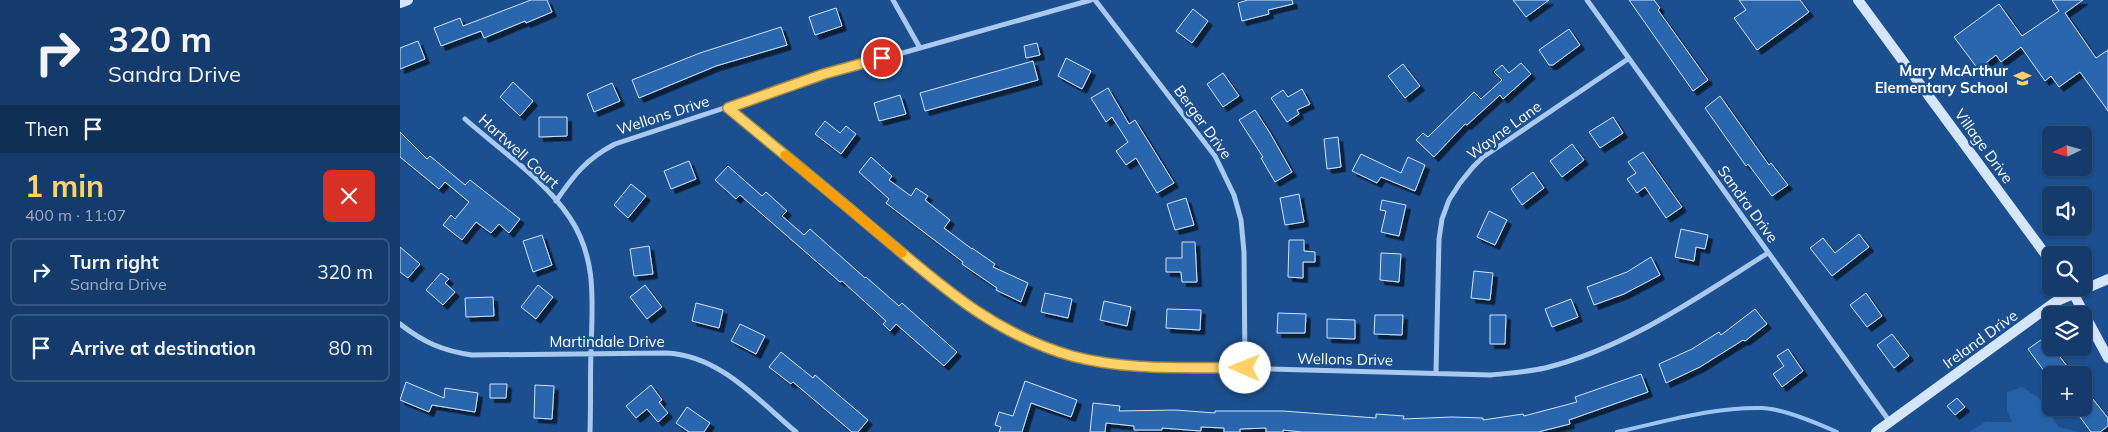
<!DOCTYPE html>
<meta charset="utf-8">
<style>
body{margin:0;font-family:Mulish,sans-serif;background:#214673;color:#f1f3f6;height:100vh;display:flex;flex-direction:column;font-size:19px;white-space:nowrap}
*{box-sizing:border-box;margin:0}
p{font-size:16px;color:#9dadc1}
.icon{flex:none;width:28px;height:28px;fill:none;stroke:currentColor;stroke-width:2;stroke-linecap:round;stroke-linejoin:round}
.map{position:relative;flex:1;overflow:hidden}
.drawer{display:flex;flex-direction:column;background:#143b6b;width:400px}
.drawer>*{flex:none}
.banner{background:#143b6b;color:#f1f3f6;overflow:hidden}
.needle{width:32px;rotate:265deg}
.controls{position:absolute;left:1642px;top:126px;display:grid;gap:10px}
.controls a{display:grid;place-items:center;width:50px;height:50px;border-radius:8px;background:#143b6b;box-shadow:0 1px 4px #0004,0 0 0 1px #33557e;font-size:25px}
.pin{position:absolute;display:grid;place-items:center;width:42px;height:42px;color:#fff;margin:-21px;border:2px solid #fff;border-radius:50%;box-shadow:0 1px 5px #0007}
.me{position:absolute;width:55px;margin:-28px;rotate:271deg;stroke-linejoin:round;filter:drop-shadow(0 0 4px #0008)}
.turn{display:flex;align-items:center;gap:18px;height:105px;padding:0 25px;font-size:22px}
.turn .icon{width:65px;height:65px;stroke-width:2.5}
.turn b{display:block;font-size:35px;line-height:42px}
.then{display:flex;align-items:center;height:48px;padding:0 25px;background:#0003;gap:10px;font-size:19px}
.round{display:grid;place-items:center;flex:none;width:52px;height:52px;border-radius:8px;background:#214673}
.overview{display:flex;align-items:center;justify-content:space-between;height:85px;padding:0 25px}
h1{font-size:30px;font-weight:700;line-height:38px;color:#ffd166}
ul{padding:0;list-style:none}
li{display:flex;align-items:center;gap:15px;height:68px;margin:0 10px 8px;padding:0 15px;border:2px solid #33557e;border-radius:8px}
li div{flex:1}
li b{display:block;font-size:19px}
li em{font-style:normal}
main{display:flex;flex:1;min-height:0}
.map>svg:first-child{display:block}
</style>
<main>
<section class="drawer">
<div class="banner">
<div class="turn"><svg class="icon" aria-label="right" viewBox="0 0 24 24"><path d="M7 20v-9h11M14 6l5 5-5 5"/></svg><div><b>320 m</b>Sandra Drive</div></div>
<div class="then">Then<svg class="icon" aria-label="arrive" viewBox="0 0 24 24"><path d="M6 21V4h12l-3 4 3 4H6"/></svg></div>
</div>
<div class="overview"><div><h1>1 min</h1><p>400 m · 11:07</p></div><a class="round" style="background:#d93025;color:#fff"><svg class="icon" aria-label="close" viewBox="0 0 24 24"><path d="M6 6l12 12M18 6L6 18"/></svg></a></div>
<ul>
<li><svg class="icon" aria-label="right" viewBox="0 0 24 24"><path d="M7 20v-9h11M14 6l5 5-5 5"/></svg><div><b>Turn right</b><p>Sandra Drive</p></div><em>320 m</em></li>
<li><svg class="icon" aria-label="arrive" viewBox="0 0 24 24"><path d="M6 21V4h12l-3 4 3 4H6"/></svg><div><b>Arrive at destination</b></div><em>80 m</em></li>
</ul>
</section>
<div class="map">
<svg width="1708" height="432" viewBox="0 0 1708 432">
<defs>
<filter id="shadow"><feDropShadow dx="4.5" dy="4.5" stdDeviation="0" flood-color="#0009"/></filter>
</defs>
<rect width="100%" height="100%" fill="#1b4f8f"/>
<!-- green -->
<path fill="#2461a8" d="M1622,387L1639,398L1659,427L1678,432H1569L1585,422H1612L1607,410V392Z"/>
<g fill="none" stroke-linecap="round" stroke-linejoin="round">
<!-- stream -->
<path stroke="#9cc4f0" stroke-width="4" d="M1217,432C1264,422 1312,407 1361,408C1380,408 1419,424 1437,432"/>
</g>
<!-- building -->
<path fill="#2a66ad" stroke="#cfe3fa" filter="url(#shadow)" d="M131,0H147L152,12L126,23L125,21L84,38L81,31L41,46L34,28L60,18L63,26Z
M848,0H892L893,4L868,10L869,14L842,21L838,3Z
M1113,0H1149L1126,17Z
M1229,0H1254L1260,8L1258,10L1308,80L1293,91Z
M1339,0H1400L1409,12L1357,50L1334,18L1346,10Z
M1652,0H1683L1665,13L1696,58L1708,50V111L1680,72L1659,87L1651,76L1645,81L1621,47L1601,62L1596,55L1578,69L1554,37L1599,4L1622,36L1659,11Z
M436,8L442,26L415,35L409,17Z
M793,9L808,21L792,43L776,31Z
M381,27L387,45L316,66L239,98L232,80L300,53Z
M1169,29L1180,45L1153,65H1149L1139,50Z
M18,41L25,59L0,69V48Z
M637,43L640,55L626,58L624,46Z
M666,58L691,71L682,89L658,76Z
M633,61L638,80L525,111L520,93Z
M1121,63L1131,74L1103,99L1100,95L1067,125L1065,124L1034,157L1016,140L1023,133L1028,137L1074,92L1081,99L1102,80L1094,72L1102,65L1109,73Z
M1003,64L1020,86L1005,98L988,76Z
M823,73L839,96L823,107L807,84Z
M113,82L133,101L120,116L100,97Z
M212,83L220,101L194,112L187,94Z
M708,88L729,124L735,120L774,183L757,193L736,158L726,165L716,151L728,142L712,117L706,122L691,98Z
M902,89L910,104L897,110L899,114L887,122L871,98L883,90L888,97Z
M500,95L506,114L479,121L474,103Z
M1320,96L1369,165L1371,163L1388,185L1372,196L1348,164L1346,166L1305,108Z
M855,110L870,133L892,172L875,182L861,158L863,157L839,120Z
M139,117H167V136L139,137Z
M1213,117L1223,133L1200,148L1189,132Z
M425,121L440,133L446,126L456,134L441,154L415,134Z
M0,132L27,159L30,156L65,185L70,180L120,219L109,233L99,224L91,233L76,222L62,240L43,225L51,215L55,219L69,202L45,182L39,189L0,157Z
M938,137L941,167L927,169L924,139Z
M1172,144L1184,160L1162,177L1150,161Z
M1243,152L1282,207L1266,218L1245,187L1237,193L1227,179L1236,173L1228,162Z
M961,154L1001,173L1008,157L1025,165L1015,191L981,177L977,183L952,171Z
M471,157L492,176L489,180L511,196L516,188L528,196L525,200L550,220L544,228L572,249V248L595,264L593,267L628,283L621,302L596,290L597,288L562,264L563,262L486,203L489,199L459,172Z
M289,161L296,179L271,189L264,171Z
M328,166L362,196L366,192L387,211L382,216L404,235L410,229L465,278L466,277L499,306L502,303L557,352L544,366L496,324L490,331L483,324L486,321L442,281L440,282L340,195L336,199L315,180Z
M1133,172L1144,188L1122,205L1111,189Z
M231,184L246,196L228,218L214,205Z
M899,194L904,222L885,225L880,198Z
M786,198L794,225L775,230L767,204Z
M982,200L1006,205L999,236L981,232L986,211L980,210Z
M1089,211L1107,220L1095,245L1077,237Z
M1281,229L1308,235L1305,249L1296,247L1294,261L1275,257Z
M1459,234L1469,247L1432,276L1410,248L1423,238L1435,253Z
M142,235L152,265L133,272L123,241Z
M889,240H904V251L915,252V262H903V278L888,277Z
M782,242H795L797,282H782L781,272H766V258H782Z
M249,246L253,274L234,276L230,249Z
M0,247L20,264L8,278L0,272Z
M981,253L1001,254L999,282L980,280Z
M1251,257L1260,275L1224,294L1194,305L1187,287L1227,272Z
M1074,271L1093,273L1090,300L1071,298Z
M41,273L49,279L45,283L55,292L43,305L26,290Z
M138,285L153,297L136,319L121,307Z
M245,285L262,307L247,319L230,297Z
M645,293L672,299L668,318L641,312Z
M1466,293L1482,316L1467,327L1450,305Z
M93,297L94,316L66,317L65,298Z
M1171,299L1178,317L1152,327L1145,309Z
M704,301L731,307L727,326L700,320Z
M296,303L323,310L319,328L292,321Z
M767,309L801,310L800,330L766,328Z
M1355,309L1367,324L1345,341L1343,340L1300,367L1266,383L1259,364L1292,349L1319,332L1321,335Z
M878,313L906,314L905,333H877Z
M975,315H1003L1002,335L974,334Z
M1090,315H1106L1105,344H1090Z
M927,319L955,320V339L927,338Z
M340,324L365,336L356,354L331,341Z
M1492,334L1509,356L1494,368L1477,345Z
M1645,337L1651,348H1653L1674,375H1647L1628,349Z
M1388,349L1403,371L1382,387L1373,374L1384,366L1377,356Z
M381,352L413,378L415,375L468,420L458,432H452L393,382L391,384L369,367Z
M1241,374L1248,392L1169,420L1170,424L1138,432H902L883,430V432H866V428L840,429V432H824V428L801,427V431L762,428V430H734V426L706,423L705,432H690L693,403L720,406L719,411L775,410L815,413V411H883L976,418V414L1004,416L1003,419L1052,417L1083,418V420L1123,414L1124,416L1177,402L1175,397Z
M625,381L677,400L671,417L631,403L622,432H599L601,427L595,425L599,412L613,416Z
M6,382L44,398L45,388L78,393L75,412L32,405L29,412L0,400Z
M90,384H107L106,398H90Z
M135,385L154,386L152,419L134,418Z
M251,385L262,400L259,402L268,413L258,422L247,409L236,418L226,406Z
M1684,388L1708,418V426L1700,432H1691L1677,413L1684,408Z
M1557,398L1565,407L1555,415L1547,406Z
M287,407L310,423L304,432H289L276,423Z"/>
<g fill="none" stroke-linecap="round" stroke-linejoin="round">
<!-- street -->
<path stroke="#a9c9ee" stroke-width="5" d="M493,0L520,48
M695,0L815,156L834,195L841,220L844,252L845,369
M1187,0L1490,422
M328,108L554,297C591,323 628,344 672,356C724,370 780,367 834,368C920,371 1006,373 1091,375C1109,373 1127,372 1145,368C1226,348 1298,297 1368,253
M65,119C100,150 144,179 170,218C198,260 192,305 191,352C190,378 191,405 190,432
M156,201C174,175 186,159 215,144L424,75L691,0
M0,324C23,342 43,351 72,355L266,353C319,355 357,399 396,432
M1036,373L1039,239L1042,219L1049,200L1060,183L1073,167L1083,157L1228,59"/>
<!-- secondary -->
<path stroke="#d6e6fa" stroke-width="10" d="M1458,0L1651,262
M0,3L8,0
M1671,289L1708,358
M1476,432L1655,302L1708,279"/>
</g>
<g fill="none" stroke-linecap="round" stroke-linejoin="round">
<defs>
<path id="route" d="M482,58L424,74L328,108C375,147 423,186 470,226C535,280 588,332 672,356C727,371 788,367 845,368"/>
</defs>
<!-- route casing -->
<use href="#route" stroke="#a68842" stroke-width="12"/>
<!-- route -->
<use href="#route" stroke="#ffd166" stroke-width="9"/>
<!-- slow -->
<path stroke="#f59e0b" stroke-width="9" d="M385,155L502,253"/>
</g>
<!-- icons -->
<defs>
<symbol id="school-bare" viewBox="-9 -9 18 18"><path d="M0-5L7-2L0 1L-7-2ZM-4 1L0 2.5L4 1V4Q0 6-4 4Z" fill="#ffd166" stroke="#1b4f8f" stroke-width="2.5" paint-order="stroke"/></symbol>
</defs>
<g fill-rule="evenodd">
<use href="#school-bare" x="1610" y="66" width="25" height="25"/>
</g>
<g text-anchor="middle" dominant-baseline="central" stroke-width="5" stroke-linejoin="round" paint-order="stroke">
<!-- poi labels -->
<g font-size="15" font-weight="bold" fill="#fff" stroke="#1b4f8f" text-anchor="end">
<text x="1608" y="70">Mary McArthur<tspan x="1608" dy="17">Elementary School</tspan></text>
</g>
<!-- street labels -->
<g font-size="15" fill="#fff" stroke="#1b4f8f">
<text transform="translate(263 115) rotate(-18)">Wellons Drive</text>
<text transform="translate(803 122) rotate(54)">Berger Drive</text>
<text transform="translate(1104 130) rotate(-36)">Wayne Lane</text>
<text transform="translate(1584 146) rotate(54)">Village Drive</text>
<text transform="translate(119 151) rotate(42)">Hartwell Court</text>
<text transform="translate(1348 204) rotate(54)">Sandra Drive</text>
<text transform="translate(1580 339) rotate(-36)">Ireland Drive</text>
<text x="207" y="341">Martindale Drive</text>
<text transform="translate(945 359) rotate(1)">Wellons Drive</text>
</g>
</g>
</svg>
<div class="controls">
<a><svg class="needle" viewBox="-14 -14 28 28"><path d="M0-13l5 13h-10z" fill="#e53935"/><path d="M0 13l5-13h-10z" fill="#9dadc1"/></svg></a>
<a><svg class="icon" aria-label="sound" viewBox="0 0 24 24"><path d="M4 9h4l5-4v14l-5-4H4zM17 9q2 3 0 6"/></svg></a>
<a><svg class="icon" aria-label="search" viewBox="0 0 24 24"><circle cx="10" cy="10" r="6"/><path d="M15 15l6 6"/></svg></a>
<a><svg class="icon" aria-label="layers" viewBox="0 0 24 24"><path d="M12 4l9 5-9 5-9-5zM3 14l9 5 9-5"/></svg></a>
<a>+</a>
</div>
<div class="pin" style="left:482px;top:58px;background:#d93025"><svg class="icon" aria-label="arrive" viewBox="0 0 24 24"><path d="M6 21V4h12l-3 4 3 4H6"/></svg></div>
<svg class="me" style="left:845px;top:368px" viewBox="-20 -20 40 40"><circle r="19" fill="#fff"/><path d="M0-13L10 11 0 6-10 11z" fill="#ffd166"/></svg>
</div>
</main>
